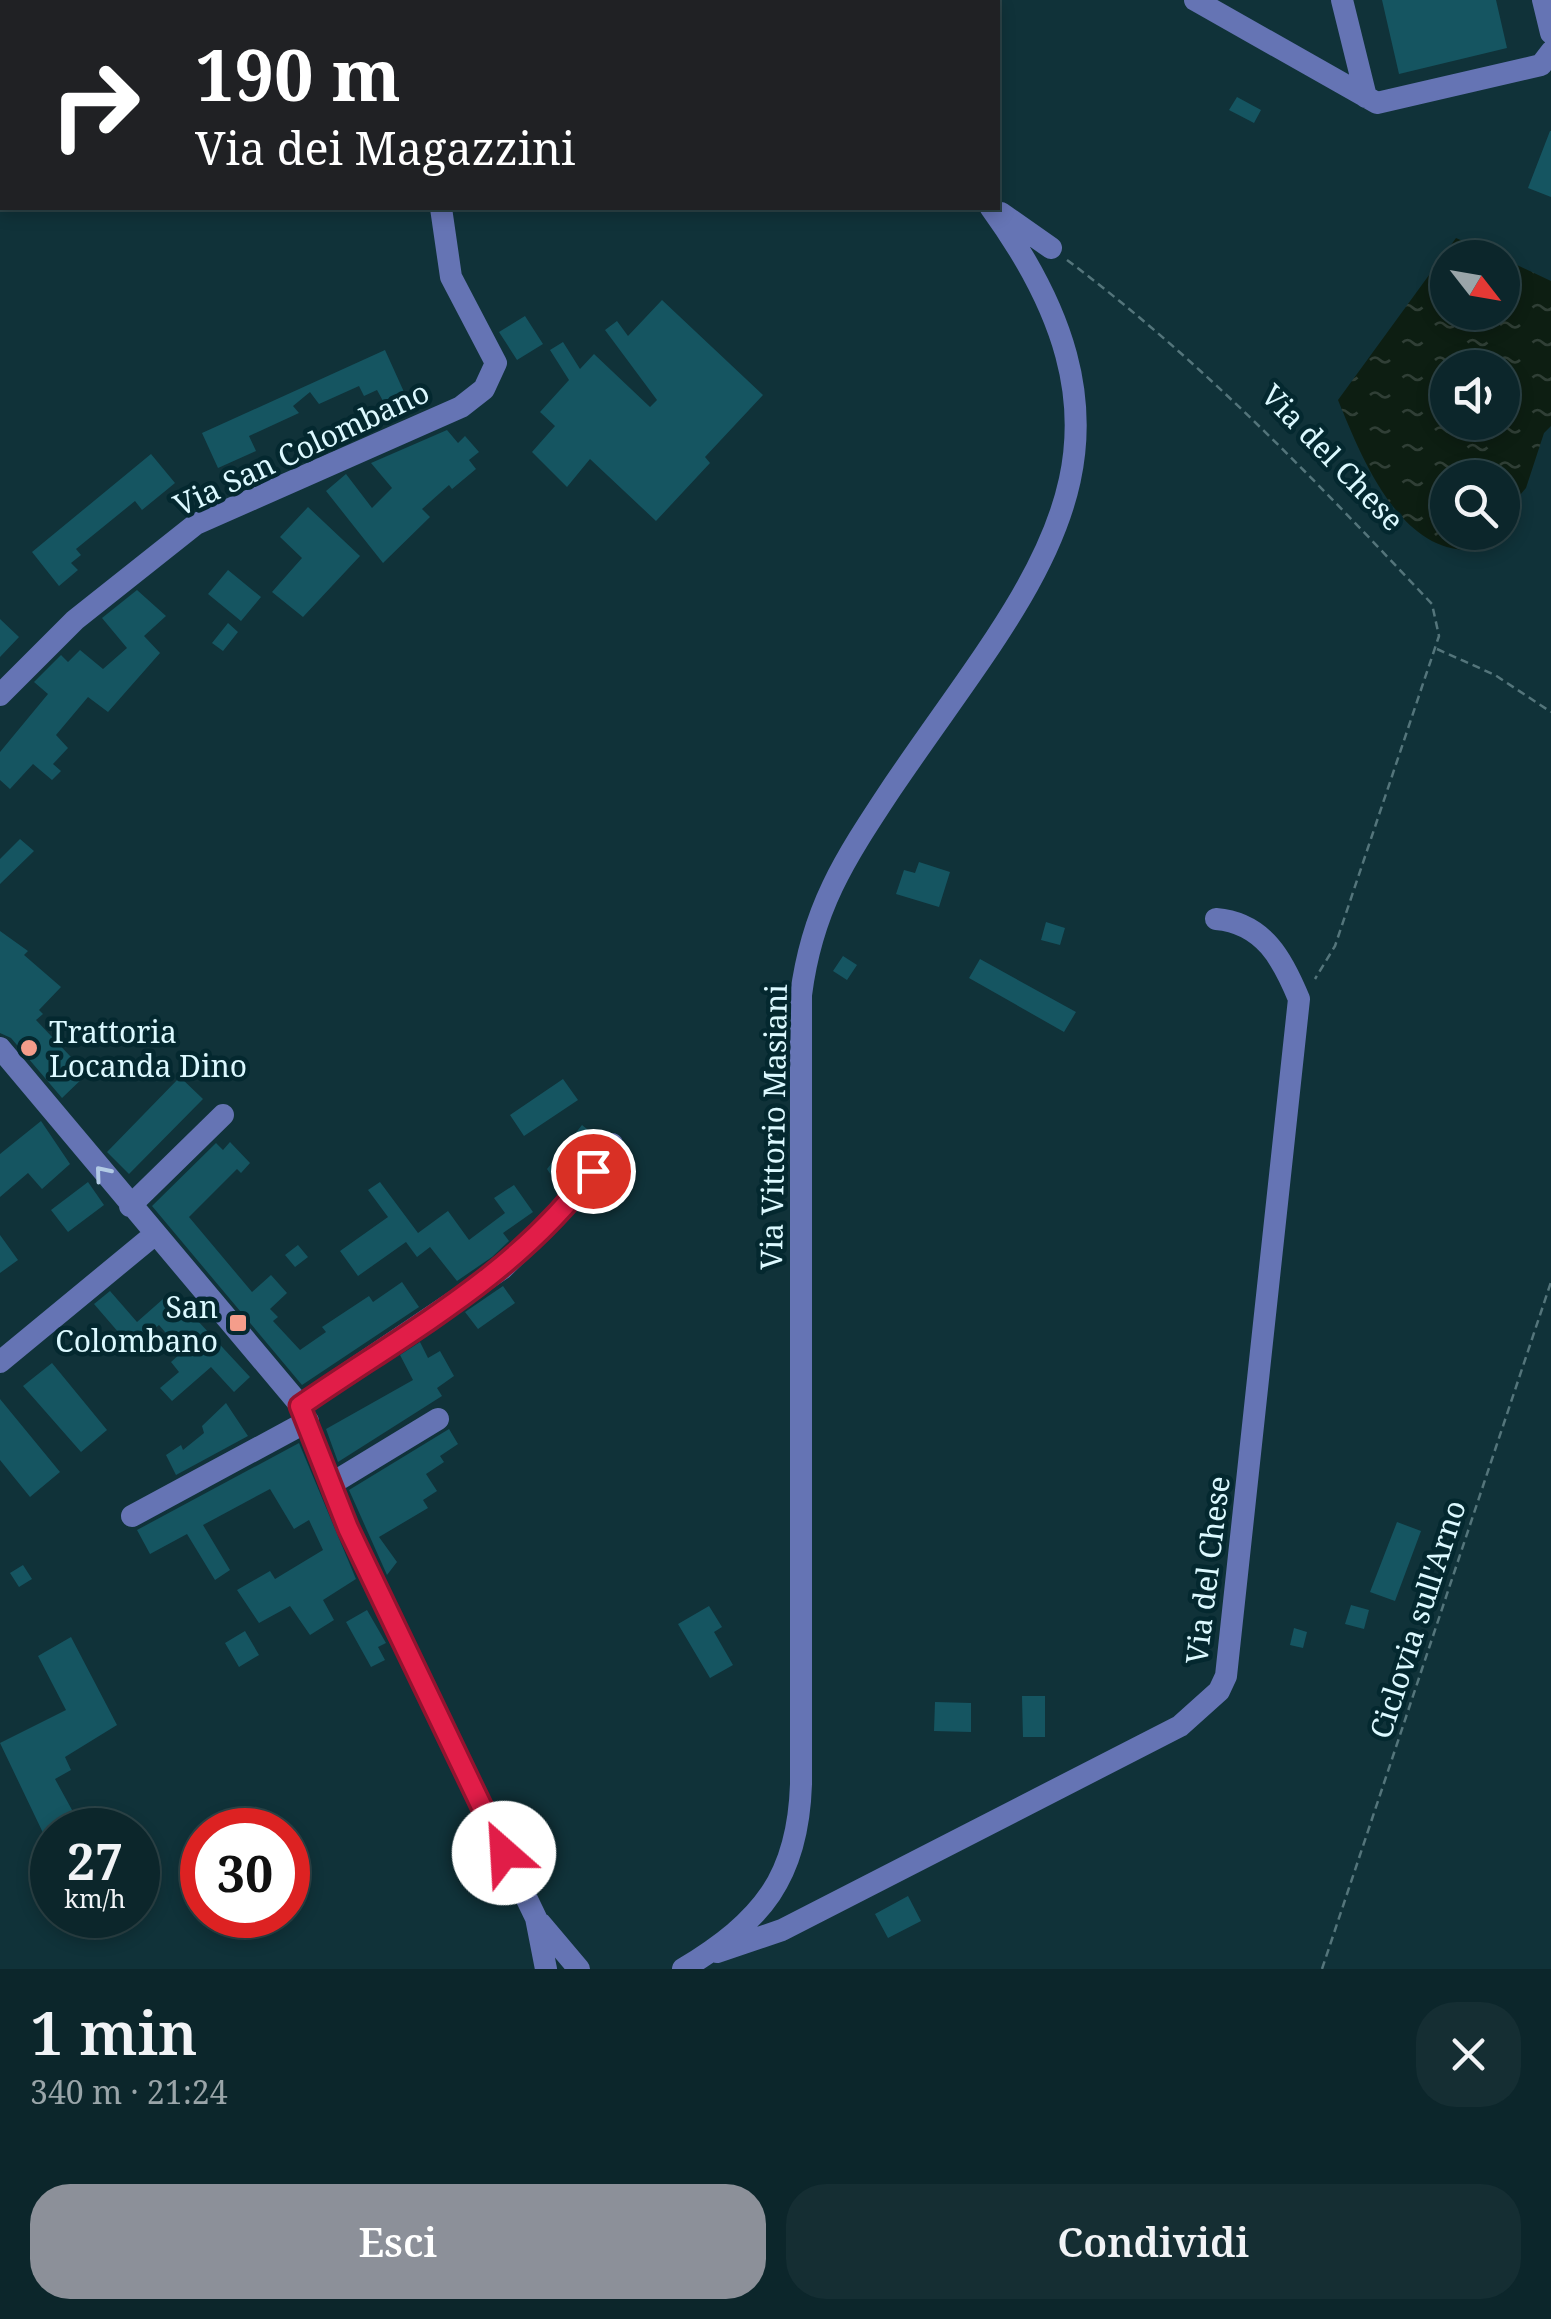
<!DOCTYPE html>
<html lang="it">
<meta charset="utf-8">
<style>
body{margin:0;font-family:"Noto Serif",serif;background:#152e33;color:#f1f3f6;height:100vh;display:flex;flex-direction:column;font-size:38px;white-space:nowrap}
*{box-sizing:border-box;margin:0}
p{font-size:32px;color:#9aa5a9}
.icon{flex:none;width:55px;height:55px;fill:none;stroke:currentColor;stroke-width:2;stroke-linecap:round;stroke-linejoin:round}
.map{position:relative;height:1969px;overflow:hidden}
.panel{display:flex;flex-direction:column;background:#0c262b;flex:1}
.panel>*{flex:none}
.banner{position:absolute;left:0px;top:0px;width:1000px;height:210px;box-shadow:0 5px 15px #0003,0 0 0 2px #2c4347;background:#202124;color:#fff;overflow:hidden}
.needle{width:65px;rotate:121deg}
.buttons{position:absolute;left:1430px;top:240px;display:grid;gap:20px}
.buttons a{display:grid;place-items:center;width:90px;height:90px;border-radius:50%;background:#0c262b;box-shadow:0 5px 15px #0003,0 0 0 2px #2c4347;font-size:50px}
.speed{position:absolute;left:30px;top:1808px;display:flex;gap:20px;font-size:50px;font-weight:700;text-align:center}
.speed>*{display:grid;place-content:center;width:130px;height:130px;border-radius:50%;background:#0c262b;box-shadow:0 5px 15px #0003,0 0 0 2px #2c4347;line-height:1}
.speed small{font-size:25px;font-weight:400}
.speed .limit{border:15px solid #d22;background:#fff;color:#111}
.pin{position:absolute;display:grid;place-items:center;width:85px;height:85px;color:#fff;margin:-42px;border:5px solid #fff;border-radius:50%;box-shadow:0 2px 10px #0007}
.me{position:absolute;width:110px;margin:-55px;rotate:334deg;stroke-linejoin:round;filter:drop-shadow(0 0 8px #0008)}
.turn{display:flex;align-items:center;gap:35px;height:210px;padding:0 30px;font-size:45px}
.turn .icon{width:130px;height:130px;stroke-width:2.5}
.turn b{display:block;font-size:70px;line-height:85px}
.round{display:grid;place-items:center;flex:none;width:105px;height:105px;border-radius:40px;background:#152e33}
.summary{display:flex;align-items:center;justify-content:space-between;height:170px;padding:0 30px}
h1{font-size:60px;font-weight:600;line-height:75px}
.button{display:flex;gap:20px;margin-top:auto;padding:20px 30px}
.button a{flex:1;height:115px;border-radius:40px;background:#8c9099;color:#fff;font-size:40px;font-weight:600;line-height:115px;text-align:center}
.button a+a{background:#152e33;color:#f1f3f6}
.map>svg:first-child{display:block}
</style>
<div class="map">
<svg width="1551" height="1969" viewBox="0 0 1551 1969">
<defs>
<pattern id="water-ripples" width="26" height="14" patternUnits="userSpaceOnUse" patternTransform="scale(2.5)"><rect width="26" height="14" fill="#0d1e12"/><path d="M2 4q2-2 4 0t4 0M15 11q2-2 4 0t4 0" fill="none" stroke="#303f36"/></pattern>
</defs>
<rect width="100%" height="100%" fill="#103239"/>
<!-- water -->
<path fill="url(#water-ripples)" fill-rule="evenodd" d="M1456,238L1502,258H1448V312H1502V258L1551,281V426L1544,433L1526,488L1503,515L1502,478H1448V532L1488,533L1473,550C1399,554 1361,456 1338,400ZM1448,368H1502V422H1448Z"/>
<!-- building -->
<path fill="#155561" d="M1382,0H1496L1507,48L1399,74Z
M1237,97L1261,110L1254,123L1229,110Z
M1550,131H1551V197L1528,188Z
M662,300L763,395L705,457L710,463L656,521L590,459L567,487L532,452L555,426L540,412L569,380L550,350L563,342L580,369L594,354L650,407L657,400L605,330L617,321L628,336Z
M525,316L543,344L517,360L499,332Z
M385,350L404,392L383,401L377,390L364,396L359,386L319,404L310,392L293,406L299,413L249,436L256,451L218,468L202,433Z
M447,430L458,443L465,436L479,452L469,460L476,469L452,489L449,485L422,509L430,517L383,563L326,491L346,474L372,508L392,488L371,463Z
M151,454L175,483L142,510L135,501L76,549L81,555L71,563L78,570L59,586L32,552Z
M308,507L360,556L303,617L272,592L302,558L280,537Z
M228,570L261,597L241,621L208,594Z
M137,590L166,616L144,636L160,653L108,712L88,697L56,735L68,748L53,764L61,771L52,780L33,764L10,789L0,780V752L48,694L34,682L61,655L68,662L80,650L103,669L127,648L102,618Z
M0,619L19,637L0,657Z
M228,623L238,632L223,651L212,643Z
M20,839L34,851L0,884V859Z
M919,862L950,872L939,907L896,894L904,870L915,873Z
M1046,922L1065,928L1060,945L1041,940Z
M0,931L28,951L24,955L61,987L39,1010L43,1014L36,1020L87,1074L62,1098L11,1038L0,1033Z
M843,956L857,965L847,980L833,971Z
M980,959L1076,1012L1064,1032L969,978Z
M180,1077L203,1099L129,1174L107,1152Z
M563,1079L578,1100L524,1136L510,1115Z
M41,1121L70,1164L42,1189L28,1173L0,1197V1154Z
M582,1125L598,1138L561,1190L547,1169Z
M230,1142L250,1163L241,1173L237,1169L189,1217L252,1292L271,1275L287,1293L270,1309L278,1317L273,1321L300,1350L326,1332L322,1327L369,1296L373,1302L402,1282L419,1307L302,1385L152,1206L216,1143L223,1150Z
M88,1182L104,1205L68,1232L51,1210Z
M380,1182L418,1233L448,1211L469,1240L505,1213L494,1198L514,1185L533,1212L503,1233L509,1241L492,1257L457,1281L430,1247L417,1257L406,1242L358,1276L340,1251L388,1217L368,1190Z
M0,1235L18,1260L0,1273Z
M298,1245L308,1257L295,1267L285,1255Z
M503,1286L515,1303L478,1329L465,1312Z
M110,1291L137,1322L171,1292L250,1377L234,1392L211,1367L172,1401L160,1388L179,1372L171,1362L182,1352L159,1325L132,1348L94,1304Z
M420,1342L428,1358L440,1351L454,1376L437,1388L442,1396L338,1462L326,1429L413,1380L400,1355Z
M52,1363L107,1430L81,1452L23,1386Z
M0,1399L60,1472L30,1497L0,1460Z
M226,1403L248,1436L176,1475L166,1455L181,1445L183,1450L204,1433L202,1426Z
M449,1429L458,1444L440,1456L444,1462L426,1474L437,1491L423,1500L428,1508L379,1537L397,1562L387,1575L349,1490Z
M299,1443L356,1579L323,1600L334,1620L310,1635L290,1606L259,1623L237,1590L270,1571L275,1579L323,1550L309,1520L294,1529L270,1489L203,1525L230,1570L215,1580L187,1534L150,1554L137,1530Z
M1397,1522L1421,1531L1395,1601L1370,1592Z
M23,1565L32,1579L19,1587L10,1573Z
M1351,1605L1369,1610L1364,1629L1345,1624Z
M709,1606L722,1627L714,1632L733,1665L710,1678L678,1624Z
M367,1610L386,1643L378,1647L385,1660L371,1667L346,1622Z
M1294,1628L1307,1632L1303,1648L1290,1645Z
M245,1631L259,1655L239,1667L225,1643Z
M71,1637L117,1725L65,1757L71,1770L55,1779L77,1819L45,1837L0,1743L66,1710L38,1656Z
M1022,1696H1045V1737H1023Z
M935,1702L971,1703V1732L934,1731Z
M908,1896L921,1921L888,1938L875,1914Z"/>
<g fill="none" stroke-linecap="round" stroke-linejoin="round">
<!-- path -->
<path stroke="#54757b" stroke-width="2.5" stroke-dasharray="8 5" stroke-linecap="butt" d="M1067,260C1202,361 1316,481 1432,604L1439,636L1335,946L1315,979
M1437,649L1495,675L1551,712
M1322,1969L1551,1282"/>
<!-- minor -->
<path stroke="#6574b4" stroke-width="22" d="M740,0L743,2
M1195,0L1377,103L1541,65L1551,52
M1342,0L1366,97
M1543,0L1551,33
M457,2V0
M1001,213L1051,248
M0,695L75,620L196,524L461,407L484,389L496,363L451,277L441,208
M0,1048L300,1405L348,1528L536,1918L546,1969
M130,1206L223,1115
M0,1362L154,1235
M300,1405L502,1269L573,1199L612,1144
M331,1484L438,1419
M132,1516L308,1421
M541,1924L579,1969
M717,1952L782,1930L1180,1726L1219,1691L1226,1676L1299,999C1283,960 1264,923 1216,919
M683,1969C762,1921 798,1878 801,1784V995C812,909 844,860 891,789C1033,579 1169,454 991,208"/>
</g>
<!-- one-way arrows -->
<defs><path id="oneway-chevron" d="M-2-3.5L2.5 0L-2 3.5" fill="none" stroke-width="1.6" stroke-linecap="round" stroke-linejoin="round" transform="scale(2.5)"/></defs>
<use stroke="#b2cae5" href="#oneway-chevron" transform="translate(102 1173) rotate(-130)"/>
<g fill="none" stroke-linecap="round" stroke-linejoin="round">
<defs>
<path id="route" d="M504,1853L348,1528L300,1406C404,1334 517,1275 593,1171"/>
</defs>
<!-- route casing -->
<use href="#route" stroke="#92132f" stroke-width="25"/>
<!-- route -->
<use href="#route" stroke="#e11d48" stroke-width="18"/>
</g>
<!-- markers -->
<g fill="#f49d8b" stroke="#04282f" stroke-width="4">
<circle cx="29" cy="1048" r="10"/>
<rect x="228" y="1313" width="20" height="20" rx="5"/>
</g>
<g text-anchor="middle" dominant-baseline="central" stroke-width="9" stroke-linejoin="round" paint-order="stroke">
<!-- street labels -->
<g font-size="30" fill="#dcf9ff" stroke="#04282f">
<text transform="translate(301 448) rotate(-25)">Via San Colombano</text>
<text transform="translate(1333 457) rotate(46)">Via del Chese</text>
<text transform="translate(773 1127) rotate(-89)">Via Vittorio Masiani</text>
<text transform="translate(1207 1570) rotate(-83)">Via del Chese</text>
<text transform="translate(1417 1619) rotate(-72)">Ciclovia sull'Arno</text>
</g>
<!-- poi labels -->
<g font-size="30" fill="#dcf9ff" stroke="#04282f" text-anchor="start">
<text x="49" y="1031">Trattoria<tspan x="49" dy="34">Locanda Dino</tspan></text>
<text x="218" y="1306" text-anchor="end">San<tspan x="218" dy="34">Colombano</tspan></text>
</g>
</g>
</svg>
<div class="buttons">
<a><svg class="needle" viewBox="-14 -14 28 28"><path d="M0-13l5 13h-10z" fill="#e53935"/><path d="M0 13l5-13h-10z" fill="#9aa5a9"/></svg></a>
<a><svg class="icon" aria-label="sound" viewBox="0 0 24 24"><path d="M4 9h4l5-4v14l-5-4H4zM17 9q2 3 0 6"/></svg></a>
<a><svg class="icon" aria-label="search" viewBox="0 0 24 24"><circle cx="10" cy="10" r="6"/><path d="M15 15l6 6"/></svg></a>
</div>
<div class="speed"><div>27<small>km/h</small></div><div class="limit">30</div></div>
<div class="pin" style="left:593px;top:1171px;background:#d93025"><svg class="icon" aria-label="arrive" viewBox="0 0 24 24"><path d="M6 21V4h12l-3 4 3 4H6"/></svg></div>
<svg class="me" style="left:504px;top:1853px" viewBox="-20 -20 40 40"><circle r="19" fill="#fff"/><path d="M0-13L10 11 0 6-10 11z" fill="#e11d48"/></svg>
<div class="banner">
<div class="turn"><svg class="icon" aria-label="right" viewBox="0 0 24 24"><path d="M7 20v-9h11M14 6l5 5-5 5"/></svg><div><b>190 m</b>Via dei Magazzini</div></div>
</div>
</div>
<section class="panel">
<div class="summary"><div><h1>1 min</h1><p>340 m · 21:24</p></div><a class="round"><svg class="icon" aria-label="close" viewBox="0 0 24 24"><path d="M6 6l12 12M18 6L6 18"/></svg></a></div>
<div class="button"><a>Esci</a><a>Condividi</a></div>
</section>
